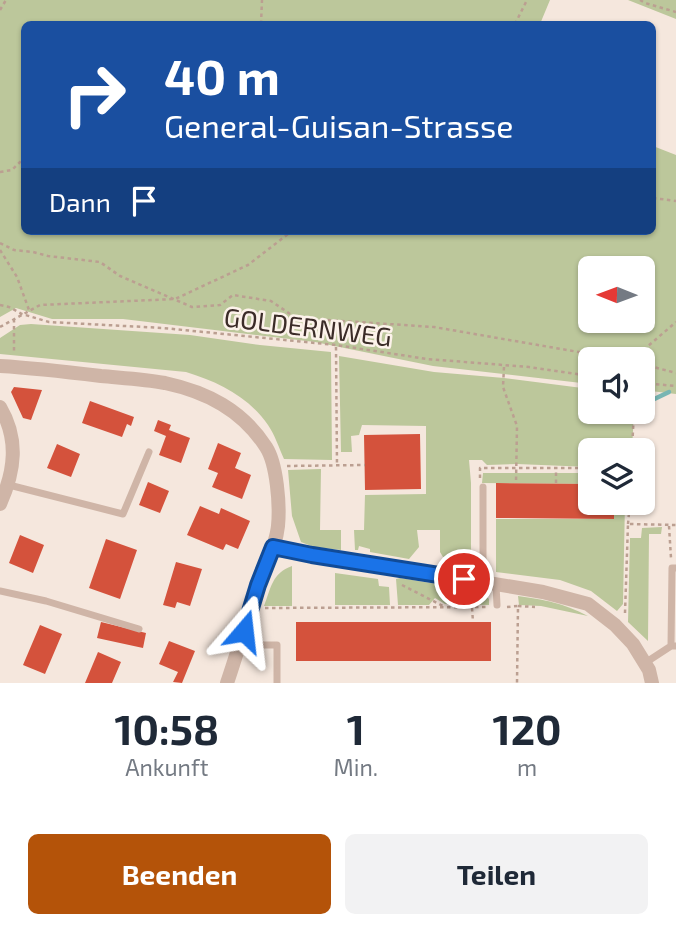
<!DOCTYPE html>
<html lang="de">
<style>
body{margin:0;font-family:"Exo 2",sans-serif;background:#f2f2f3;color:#1f2937;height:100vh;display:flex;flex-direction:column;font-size:26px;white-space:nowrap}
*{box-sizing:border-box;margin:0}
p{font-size:23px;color:#747a83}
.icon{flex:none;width:38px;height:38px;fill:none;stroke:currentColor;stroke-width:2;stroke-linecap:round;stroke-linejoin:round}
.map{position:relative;height:683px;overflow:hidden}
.drawer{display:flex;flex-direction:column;background:#fff;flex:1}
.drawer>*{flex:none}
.top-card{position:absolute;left:21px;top:21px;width:635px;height:214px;border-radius:10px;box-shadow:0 2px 5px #0004;background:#1a4fa0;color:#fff;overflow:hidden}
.needle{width:46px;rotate:271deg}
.fabs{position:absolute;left:578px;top:256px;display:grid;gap:14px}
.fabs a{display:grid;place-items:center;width:77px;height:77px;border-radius:10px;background:#fff;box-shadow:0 2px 5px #0004;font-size:35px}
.pin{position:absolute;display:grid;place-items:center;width:60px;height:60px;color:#fff;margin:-30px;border:4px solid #fff;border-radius:50%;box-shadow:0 2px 7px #0007}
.me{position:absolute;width:77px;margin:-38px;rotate:17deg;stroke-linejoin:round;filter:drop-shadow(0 0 5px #0008)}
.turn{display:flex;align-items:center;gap:24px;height:147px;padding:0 28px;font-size:32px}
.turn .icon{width:91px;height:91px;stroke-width:2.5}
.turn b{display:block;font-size:49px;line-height:60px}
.then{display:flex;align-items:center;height:66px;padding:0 28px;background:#0003;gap:14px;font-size:26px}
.eta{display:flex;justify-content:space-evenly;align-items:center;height:119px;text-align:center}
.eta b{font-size:42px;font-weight:700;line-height:49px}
.button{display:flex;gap:14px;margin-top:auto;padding:14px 28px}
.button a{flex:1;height:80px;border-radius:10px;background:#b45309;color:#fff;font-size:28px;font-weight:700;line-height:80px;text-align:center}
.button a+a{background:#f2f2f3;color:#1f2937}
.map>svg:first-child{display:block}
</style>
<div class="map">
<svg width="676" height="683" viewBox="0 0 676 683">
<rect width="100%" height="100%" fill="#f5e7dd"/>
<!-- green -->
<path fill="#bcc79b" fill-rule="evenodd" d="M0,0H550L540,24H24V231H653V146L676,155V394L642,390V359H590V384L433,366L315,342L123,319H52L16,308L0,317ZM590,268H642V320H590Z
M628,0H676V19Z
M31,324L190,335L260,345L331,352L332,460L284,459C279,448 275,435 268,425C248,396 218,382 186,372L0,354V338L20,325Z
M339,356L434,372L504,378L590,389V411H634L632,450H590V467L517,464L487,465L482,460H469L471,483V551L464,557H443L440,552V530H417L419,547L409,559L370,552V549L359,546L358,550H355L354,530H364L365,495L426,494V426L362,425L359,435L351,436L352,452H341Z
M321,469L320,530H341V550L314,547L301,542L292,516L288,470Z
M483,473H590V484L482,483Z
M614,502H625L623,604L617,611L591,591L560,580L496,572V519H613Z
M662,527L661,534H649L648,641L628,622L630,538H641L642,528Z
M292,566V606H264C271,588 272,573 292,566Z
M335,573L378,579L379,586L389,587L390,605H335Z
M400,578L480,591L489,599V605L445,604L435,598L429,605H398L396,579Z
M518,596C546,600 563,603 588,616L541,606L519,605Z"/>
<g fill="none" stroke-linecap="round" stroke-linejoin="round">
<!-- stream -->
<path stroke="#78b6b3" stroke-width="4.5" d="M646,403L669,392"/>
</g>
<!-- building -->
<path fill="#d4523c" d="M14,387L42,390L31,420L23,418L11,392Z
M90,401L134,417L131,426L127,424L122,437L82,423Z
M158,420L171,425L169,430L190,438L181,463L159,455L166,436L154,431Z
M420,434L421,489L365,490L364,435Z
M218,443L241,453L235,468L251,475L242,499L212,487L218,473L208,469Z
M57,444L80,454L71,477L47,468Z
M148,482L169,491L160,513L139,505Z
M496,483L590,484V502H614V519L496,518Z
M200,506L219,514L221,508L250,521L238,549L226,544L223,550L187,535Z
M20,535L44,545L33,573L9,563Z
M106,539L137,550L120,599L89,588Z
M176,562L202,569L190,606L177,602L175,608L163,605Z
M101,622L146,633L143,648L97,638Z
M296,622H491V661H296Z
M40,625L62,634L45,674L23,665Z
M169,641L195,651L182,683L173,682L178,672L159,664Z
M98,652L121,662L112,683H85Z"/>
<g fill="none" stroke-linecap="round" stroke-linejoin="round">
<!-- path -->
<path stroke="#bb9f91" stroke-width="2.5" stroke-dasharray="3.5 3.5" stroke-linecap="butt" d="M640,0L645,3L676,12
M0,10L6,0
M261,24L262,0
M515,24L527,0
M0,172L12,170L24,158
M653,198L676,201
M0,243L14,250L33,252L48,256L100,262L120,276L192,307L220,305L233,295L271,301L296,318L434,327L619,359
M0,250L17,277L29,310
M0,305L9,307L22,314L49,322L163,328L336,345L427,359L529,367L590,376
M14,319V353
M0,327L40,305L175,299L248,265L292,231
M336,347L337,466
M633,359L676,322
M642,364L676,373
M504,367L503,387L517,426L516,483
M642,383L676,386
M632,450L634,411
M287,466L365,465
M480,478V468H590
M556,483V469
M628,524L630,502
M669,526L671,558
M402,585L443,606
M518,606L535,607
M507,607L518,606L517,683
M265,608L486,607
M472,608L473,622
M625,613L628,524L676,525"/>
<!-- service -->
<path stroke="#cfb5a7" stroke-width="7" d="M9,485L123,514L149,452
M483,582V487
M496,585L497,605
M0,591L46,601L139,629
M240,645H277V683
M671,646L672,568H676
M645,663L671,646H676"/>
<!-- minor -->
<path stroke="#cfb5a7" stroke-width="14" d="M0,366C34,368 68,372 101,376C122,378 144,379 165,383C207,392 242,410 266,447C277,464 280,505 278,526C276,547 264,566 258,586C247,618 238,651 227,683
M0,407C19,439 15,471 0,504
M273,547L543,592L588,604L615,625L633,644L649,670L652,683"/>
</g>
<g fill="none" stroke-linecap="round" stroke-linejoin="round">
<defs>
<path id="route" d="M244,631L258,585L273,547L312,555L464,579"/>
</defs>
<!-- route casing -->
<use href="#route" stroke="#114b97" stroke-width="18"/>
<!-- route -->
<use href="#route" stroke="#1a73e8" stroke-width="12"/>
</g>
<g text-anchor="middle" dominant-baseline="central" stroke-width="5" stroke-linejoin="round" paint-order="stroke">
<!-- street labels -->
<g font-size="26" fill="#3b2c28" stroke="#fcf2ea">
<text transform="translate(308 326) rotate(7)">GOLDERNWEG</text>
</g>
</g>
</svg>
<div class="fabs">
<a><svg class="needle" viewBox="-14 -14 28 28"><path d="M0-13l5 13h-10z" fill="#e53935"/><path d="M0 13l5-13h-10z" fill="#747a83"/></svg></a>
<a><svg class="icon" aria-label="sound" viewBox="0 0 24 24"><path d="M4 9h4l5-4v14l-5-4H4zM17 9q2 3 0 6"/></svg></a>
<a><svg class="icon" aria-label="layers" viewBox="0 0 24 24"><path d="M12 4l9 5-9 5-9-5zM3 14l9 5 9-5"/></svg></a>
</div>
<div class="pin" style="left:464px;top:579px;background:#d93025"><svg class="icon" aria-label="arrive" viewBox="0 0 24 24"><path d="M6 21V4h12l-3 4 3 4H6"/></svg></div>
<svg class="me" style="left:244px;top:631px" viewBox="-20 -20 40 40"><path d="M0-17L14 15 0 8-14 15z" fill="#1a73e8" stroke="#fff" stroke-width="4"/></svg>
<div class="top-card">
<div class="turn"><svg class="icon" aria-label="right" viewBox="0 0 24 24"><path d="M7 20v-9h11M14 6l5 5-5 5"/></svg><div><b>40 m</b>General-Guisan-Strasse</div></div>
<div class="then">Dann<svg class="icon" aria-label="arrive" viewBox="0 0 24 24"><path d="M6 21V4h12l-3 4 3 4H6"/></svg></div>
</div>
</div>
<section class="drawer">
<div class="eta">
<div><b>10:58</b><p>Ankunft</p></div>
<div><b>1</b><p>Min.</p></div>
<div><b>120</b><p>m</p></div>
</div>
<div class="button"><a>Beenden</a><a>Teilen</a></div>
</section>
